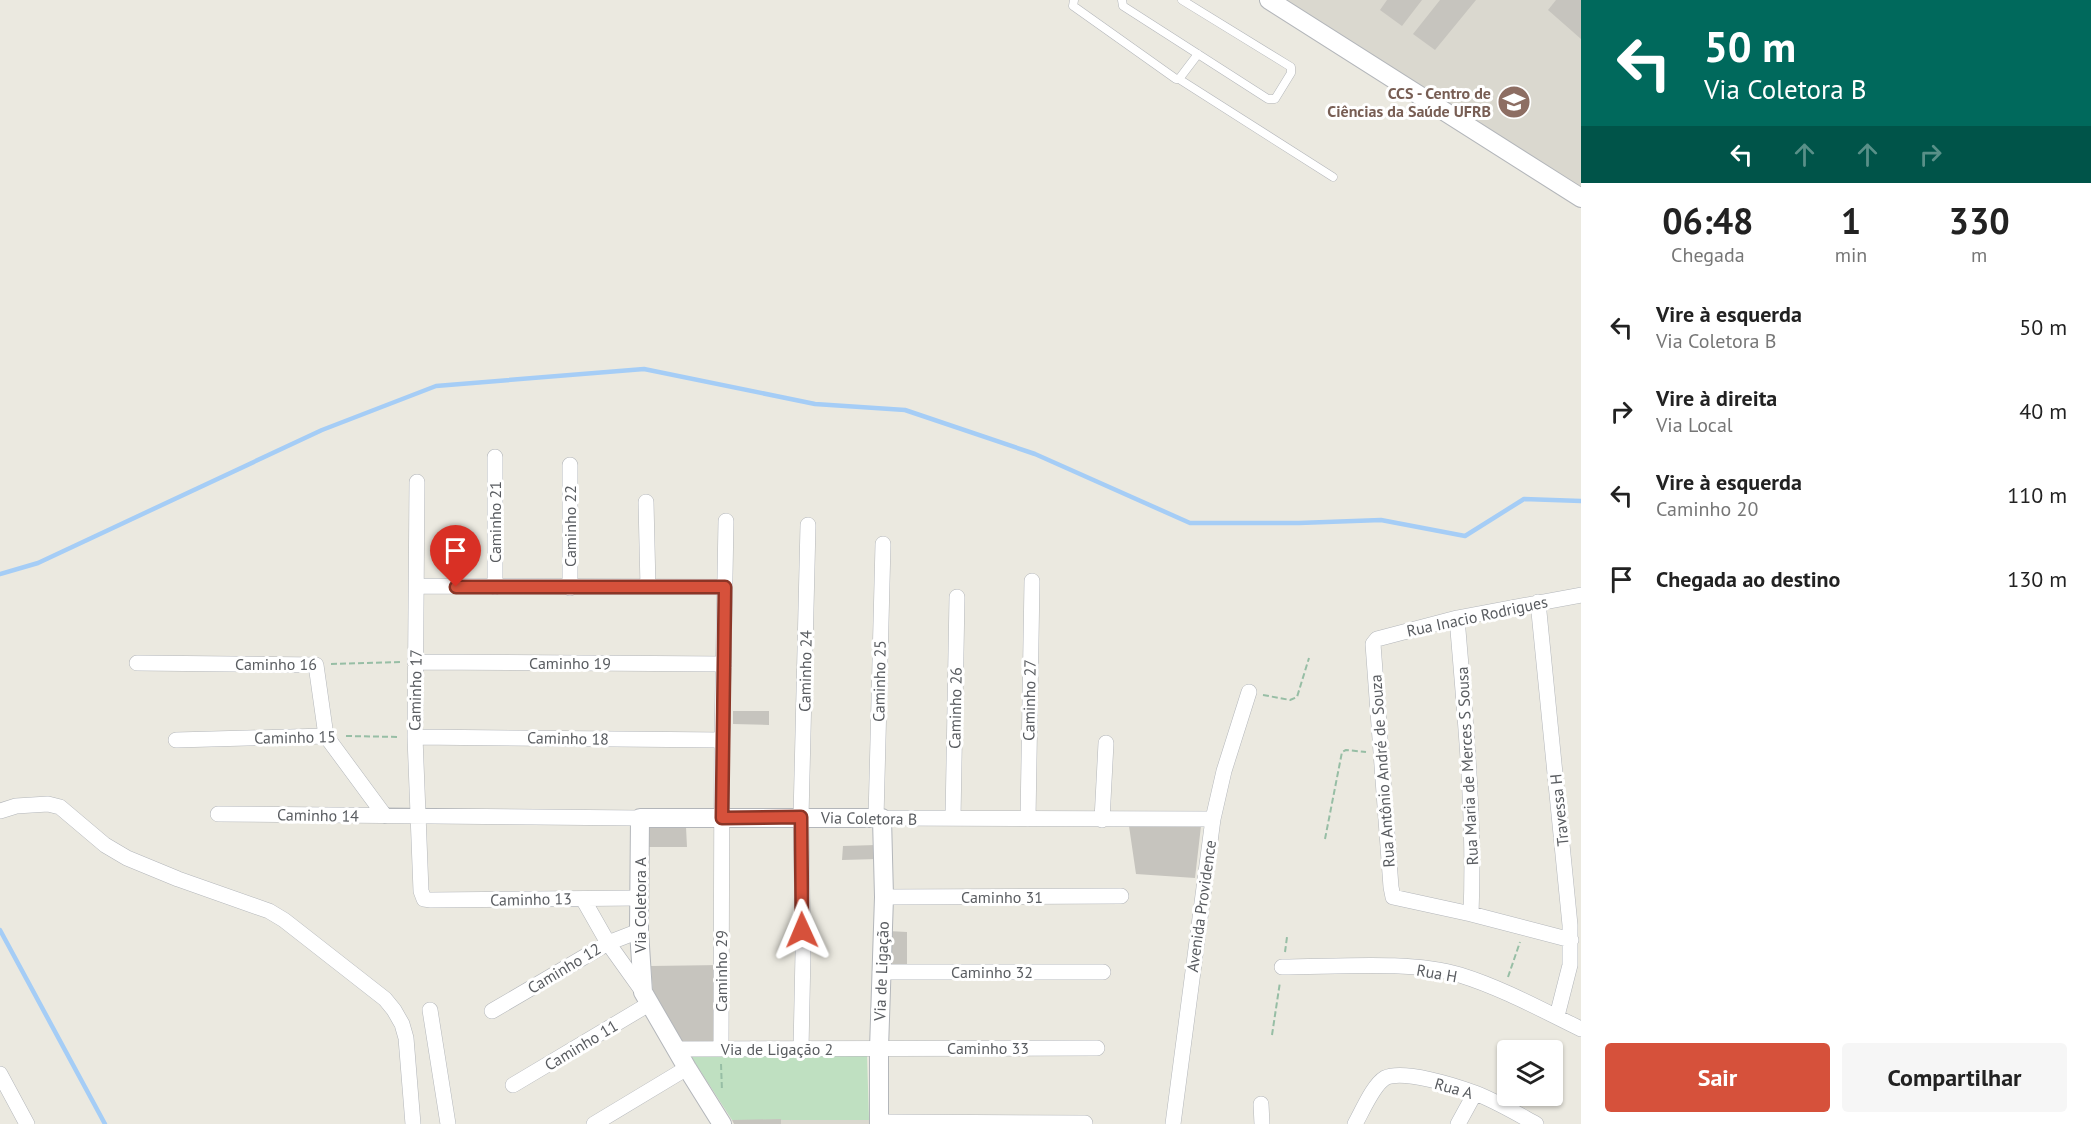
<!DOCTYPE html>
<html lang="pt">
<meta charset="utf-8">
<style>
body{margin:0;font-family:"PT Sans",sans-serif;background:#f6f6f6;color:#222;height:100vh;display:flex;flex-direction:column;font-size:22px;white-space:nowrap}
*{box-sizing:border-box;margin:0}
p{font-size:20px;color:#767676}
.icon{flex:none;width:33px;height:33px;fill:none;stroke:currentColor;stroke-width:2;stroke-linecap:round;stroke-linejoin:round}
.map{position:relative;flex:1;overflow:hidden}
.drawer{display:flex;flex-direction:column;background:#fff;width:510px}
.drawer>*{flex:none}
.banner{background:#00695c;color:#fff;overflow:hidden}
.buttons{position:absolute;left:1497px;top:1040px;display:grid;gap:12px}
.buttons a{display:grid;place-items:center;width:66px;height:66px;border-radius:6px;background:#fff;box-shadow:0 2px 4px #0004;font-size:30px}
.pin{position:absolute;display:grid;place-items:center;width:51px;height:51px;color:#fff;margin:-62px -26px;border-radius:50% 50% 50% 0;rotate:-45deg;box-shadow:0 0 6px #0007}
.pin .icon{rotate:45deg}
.me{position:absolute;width:66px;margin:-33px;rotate:359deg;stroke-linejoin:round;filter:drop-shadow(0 0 4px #0008)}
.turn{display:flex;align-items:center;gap:21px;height:126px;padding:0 24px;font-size:27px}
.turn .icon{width:78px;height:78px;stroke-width:2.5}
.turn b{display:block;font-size:42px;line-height:51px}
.lanes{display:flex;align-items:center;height:57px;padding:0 24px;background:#0003;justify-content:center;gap:30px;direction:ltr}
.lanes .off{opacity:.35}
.eta{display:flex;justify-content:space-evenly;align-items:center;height:102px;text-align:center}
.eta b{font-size:36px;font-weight:800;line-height:42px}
.action{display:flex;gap:12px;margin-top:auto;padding:12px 24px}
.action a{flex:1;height:69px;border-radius:6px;background:#d6513b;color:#fff;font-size:24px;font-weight:800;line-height:69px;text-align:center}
.action a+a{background:#f6f6f6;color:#222}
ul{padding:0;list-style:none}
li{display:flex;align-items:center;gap:18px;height:84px;padding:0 24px}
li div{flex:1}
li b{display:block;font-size:22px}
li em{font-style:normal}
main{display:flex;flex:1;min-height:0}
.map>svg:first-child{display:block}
</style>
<main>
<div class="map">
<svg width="1581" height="1124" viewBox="0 0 1581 1124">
<rect width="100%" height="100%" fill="#ebe9e0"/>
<!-- education -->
<path fill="#dad8cf" d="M1283,0H1581V187L1312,18Z
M781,1119L869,1120V1124H781Z"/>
<!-- green -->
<path fill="#bfe0c1" d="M690,1055H867L869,1120H732Z"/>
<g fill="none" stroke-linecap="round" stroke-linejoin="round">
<!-- stream -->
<path stroke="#a5cdf6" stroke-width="4.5" d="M0,574L38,563L322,430L436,386L644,369L815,404L905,410L1035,454L1190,523H1299L1381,520L1465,536L1524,499L1581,501
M0,930L105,1124"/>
</g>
<!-- building -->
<path fill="#c6c4be" d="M1387,0H1422L1402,26L1380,10Z
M1440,0H1476L1435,50L1413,34Z
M1556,0H1581V39L1548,10Z
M733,711H769V725L733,724Z
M646,826L686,827L687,847H645Z
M1129,826H1201L1195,878L1136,874Z
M876,845L877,859L842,860L843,846Z
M888,931L907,932V968L887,969Z
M721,965V1041L679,1042L653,992L651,966Z
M781,1119V1124H734L732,1120Z"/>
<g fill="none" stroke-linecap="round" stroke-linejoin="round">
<defs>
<path id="service" d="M1074,0L1073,6L1076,8L1176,79H1179L1198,54
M1122,0L1123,6L1268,99H1275L1291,73V67L1182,0
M1179,79L1333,177"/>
<path id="minor" d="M417,482L415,737L421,891L424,899L431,900L638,898
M646,502L648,587
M418,586L725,587
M495,587V457
M570,588V465
M1538,602L1570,925V965L1557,1016
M1457,618C1465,716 1475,815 1471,914
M415,662L724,664
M137,663L316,665L326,736L385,816
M415,737L722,740
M176,740L326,736
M0,811L16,806L48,804L60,807L105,845L127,858L178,879L269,911L284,920L385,999L394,1010L402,1024L406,1038L413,1124
M218,814L640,818
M876,818L883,544
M882,818L1213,819
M953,818L957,597
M1028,819L1032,581
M1102,820L1106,743
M884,897L1121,896
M583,899L608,943L643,992
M1571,940L1471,914L1393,897L1391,887L1373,644L1377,639L1457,618L1581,595
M1282,967C1335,967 1411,960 1460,975C1502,988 1542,1010 1581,1029
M881,972H1103
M430,1010L448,1124
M492,1011L608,943L639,931
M721,1048L722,740L726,521
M675,1049L1097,1048
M801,1049L803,953L801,817L808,525
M0,1074L27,1124
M513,1085L649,1004
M1261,1104L1262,1124
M879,1122L1085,1123
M594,1124L687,1068
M1173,1124L1213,819L1224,771L1249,692
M1355,1124C1362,1112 1373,1085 1385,1078C1403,1069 1456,1086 1475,1093C1496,1101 1516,1113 1536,1124
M1458,1124L1475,1093"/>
<path id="tertiary" d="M1269,0L1581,198
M722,1124L687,1068L643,992L639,931L640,818H882L884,897L879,1049V1124"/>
</defs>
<!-- service casing -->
<use href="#service" stroke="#b3b6ba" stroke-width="9"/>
<!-- minor casing -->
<use href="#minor" stroke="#b3b6ba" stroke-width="16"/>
<!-- tertiary casing -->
<use href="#tertiary" stroke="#b3b6ba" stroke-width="20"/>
<!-- path -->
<path stroke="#97bea5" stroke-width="2" stroke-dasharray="6 3" stroke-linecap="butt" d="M331,664L401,662
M1263,695L1290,700L1297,697L1309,658
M346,736L400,737
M1325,839L1342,752L1346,750L1366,752
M1285,952L1287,937
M1508,977L1520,942
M1272,1035L1280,982
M721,1064L722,1091"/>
<!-- service -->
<use href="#service" stroke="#fff" stroke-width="8"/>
<!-- minor -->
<use href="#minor" stroke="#fff" stroke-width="15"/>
<!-- tertiary -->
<use href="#tertiary" stroke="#fff" stroke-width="18"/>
</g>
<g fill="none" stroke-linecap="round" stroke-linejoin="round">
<defs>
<path id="route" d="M456,587H725L722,818L801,817L802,930"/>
</defs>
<!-- route casing -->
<use href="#route" stroke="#8b3526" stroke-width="15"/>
<!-- route -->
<use href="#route" stroke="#d6513b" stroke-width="10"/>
</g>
<!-- icons -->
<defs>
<symbol id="university-disc" viewBox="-11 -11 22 22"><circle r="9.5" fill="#8d6e63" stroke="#fff"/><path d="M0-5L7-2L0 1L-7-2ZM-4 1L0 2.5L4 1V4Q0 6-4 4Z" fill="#fff"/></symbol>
</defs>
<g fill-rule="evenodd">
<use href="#university-disc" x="1495" y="83" width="38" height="38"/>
</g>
<g text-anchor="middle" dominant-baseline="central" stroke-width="6" stroke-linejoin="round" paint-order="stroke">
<!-- education labels -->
<g font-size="16" font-weight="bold" fill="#785e54" stroke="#fff" text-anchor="end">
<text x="1491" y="93">CCS - Centro de<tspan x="1491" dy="18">Ciências da Saúde UFRB</tspan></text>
</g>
<!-- street labels -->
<g font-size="16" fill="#595c60" stroke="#fff">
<text transform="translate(495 522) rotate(-90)">Caminho 21</text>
<text transform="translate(570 526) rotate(-90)">Caminho 22</text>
<text transform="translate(1477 616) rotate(-12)">Rua Inacio Rodrigues</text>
<text x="570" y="663">Caminho 19</text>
<text x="276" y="664">Caminho 16</text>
<text transform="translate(805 671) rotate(-89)">Caminho 24</text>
<text transform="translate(879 681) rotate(-89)">Caminho 25</text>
<text transform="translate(415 690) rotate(-89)">Caminho 17</text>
<text transform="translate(1029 700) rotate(-89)">Caminho 27</text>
<text transform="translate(955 708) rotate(-89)">Caminho 26</text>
<text transform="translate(295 737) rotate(-1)">Caminho 15</text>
<text transform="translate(568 738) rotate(1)">Caminho 18</text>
<text transform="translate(1467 766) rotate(-93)">Rua Maria de Merces S Sousa</text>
<text transform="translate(1382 771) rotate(-94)">Rua Antônio André de Souza</text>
<text transform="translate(1559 810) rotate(-96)">Travessa H</text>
<text transform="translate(318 815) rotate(1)">Caminho 14</text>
<text transform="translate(869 818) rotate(1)">Via Coletora B</text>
<text x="1002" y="897">Caminho 31</text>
<text transform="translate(531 899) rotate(-1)">Caminho 13</text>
<text transform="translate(640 905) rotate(-90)">Via Coletora A</text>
<text transform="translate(1201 906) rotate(-82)">Avenida Providence</text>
<text transform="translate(564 968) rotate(-31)">Caminho 12</text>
<text transform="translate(721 971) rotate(-90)">Caminho 29</text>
<text transform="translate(881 971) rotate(-88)">Via de Ligação</text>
<text x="992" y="972">Caminho 32</text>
<text transform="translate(1437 973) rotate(10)">Rua H</text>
<text transform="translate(581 1045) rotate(-31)">Caminho 11</text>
<text x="988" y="1048">Caminho 33</text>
<text x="777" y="1049">Via de Ligação 2</text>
<text transform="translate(1454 1088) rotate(16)">Rua A</text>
</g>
</g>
</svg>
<div class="buttons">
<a><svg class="icon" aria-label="layers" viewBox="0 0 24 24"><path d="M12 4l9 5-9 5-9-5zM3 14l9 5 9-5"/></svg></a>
</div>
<div class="pin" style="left:456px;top:587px;background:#d93025"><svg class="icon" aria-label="arrive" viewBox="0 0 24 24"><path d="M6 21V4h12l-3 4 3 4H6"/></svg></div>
<svg class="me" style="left:802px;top:930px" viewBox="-20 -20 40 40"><path d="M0-17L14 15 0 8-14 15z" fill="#d6513b" stroke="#fff" stroke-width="4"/></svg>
</div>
<section class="drawer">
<div class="banner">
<div class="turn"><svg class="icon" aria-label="left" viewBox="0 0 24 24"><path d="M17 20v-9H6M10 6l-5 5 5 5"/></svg><div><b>50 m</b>Via Coletora B</div></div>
<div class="lanes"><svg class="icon" aria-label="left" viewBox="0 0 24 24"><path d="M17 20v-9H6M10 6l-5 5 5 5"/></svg><svg class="icon off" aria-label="ahead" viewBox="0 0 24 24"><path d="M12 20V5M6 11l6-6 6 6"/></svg><svg class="icon off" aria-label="ahead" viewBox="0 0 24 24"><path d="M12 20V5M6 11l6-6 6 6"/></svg><svg class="icon off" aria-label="right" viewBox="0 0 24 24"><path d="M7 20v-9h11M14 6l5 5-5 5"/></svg></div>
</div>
<div class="eta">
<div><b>06:48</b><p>Chegada</p></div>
<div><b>1</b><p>min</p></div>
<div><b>330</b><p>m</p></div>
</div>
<ul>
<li><svg class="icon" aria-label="left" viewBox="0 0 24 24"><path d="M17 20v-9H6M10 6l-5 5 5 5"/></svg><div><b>Vire à esquerda</b><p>Via Coletora B</p></div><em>50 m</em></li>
<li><svg class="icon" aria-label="right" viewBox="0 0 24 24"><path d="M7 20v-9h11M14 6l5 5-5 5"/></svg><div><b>Vire à direita</b><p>Via Local</p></div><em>40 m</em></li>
<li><svg class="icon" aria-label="left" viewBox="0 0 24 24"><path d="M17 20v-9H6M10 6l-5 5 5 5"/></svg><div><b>Vire à esquerda</b><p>Caminho 20</p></div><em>110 m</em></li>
<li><svg class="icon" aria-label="arrive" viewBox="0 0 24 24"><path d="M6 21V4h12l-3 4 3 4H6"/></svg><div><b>Chegada ao destino</b></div><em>130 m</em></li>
</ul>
<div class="action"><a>Sair</a><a>Compartilhar</a></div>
</section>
</main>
